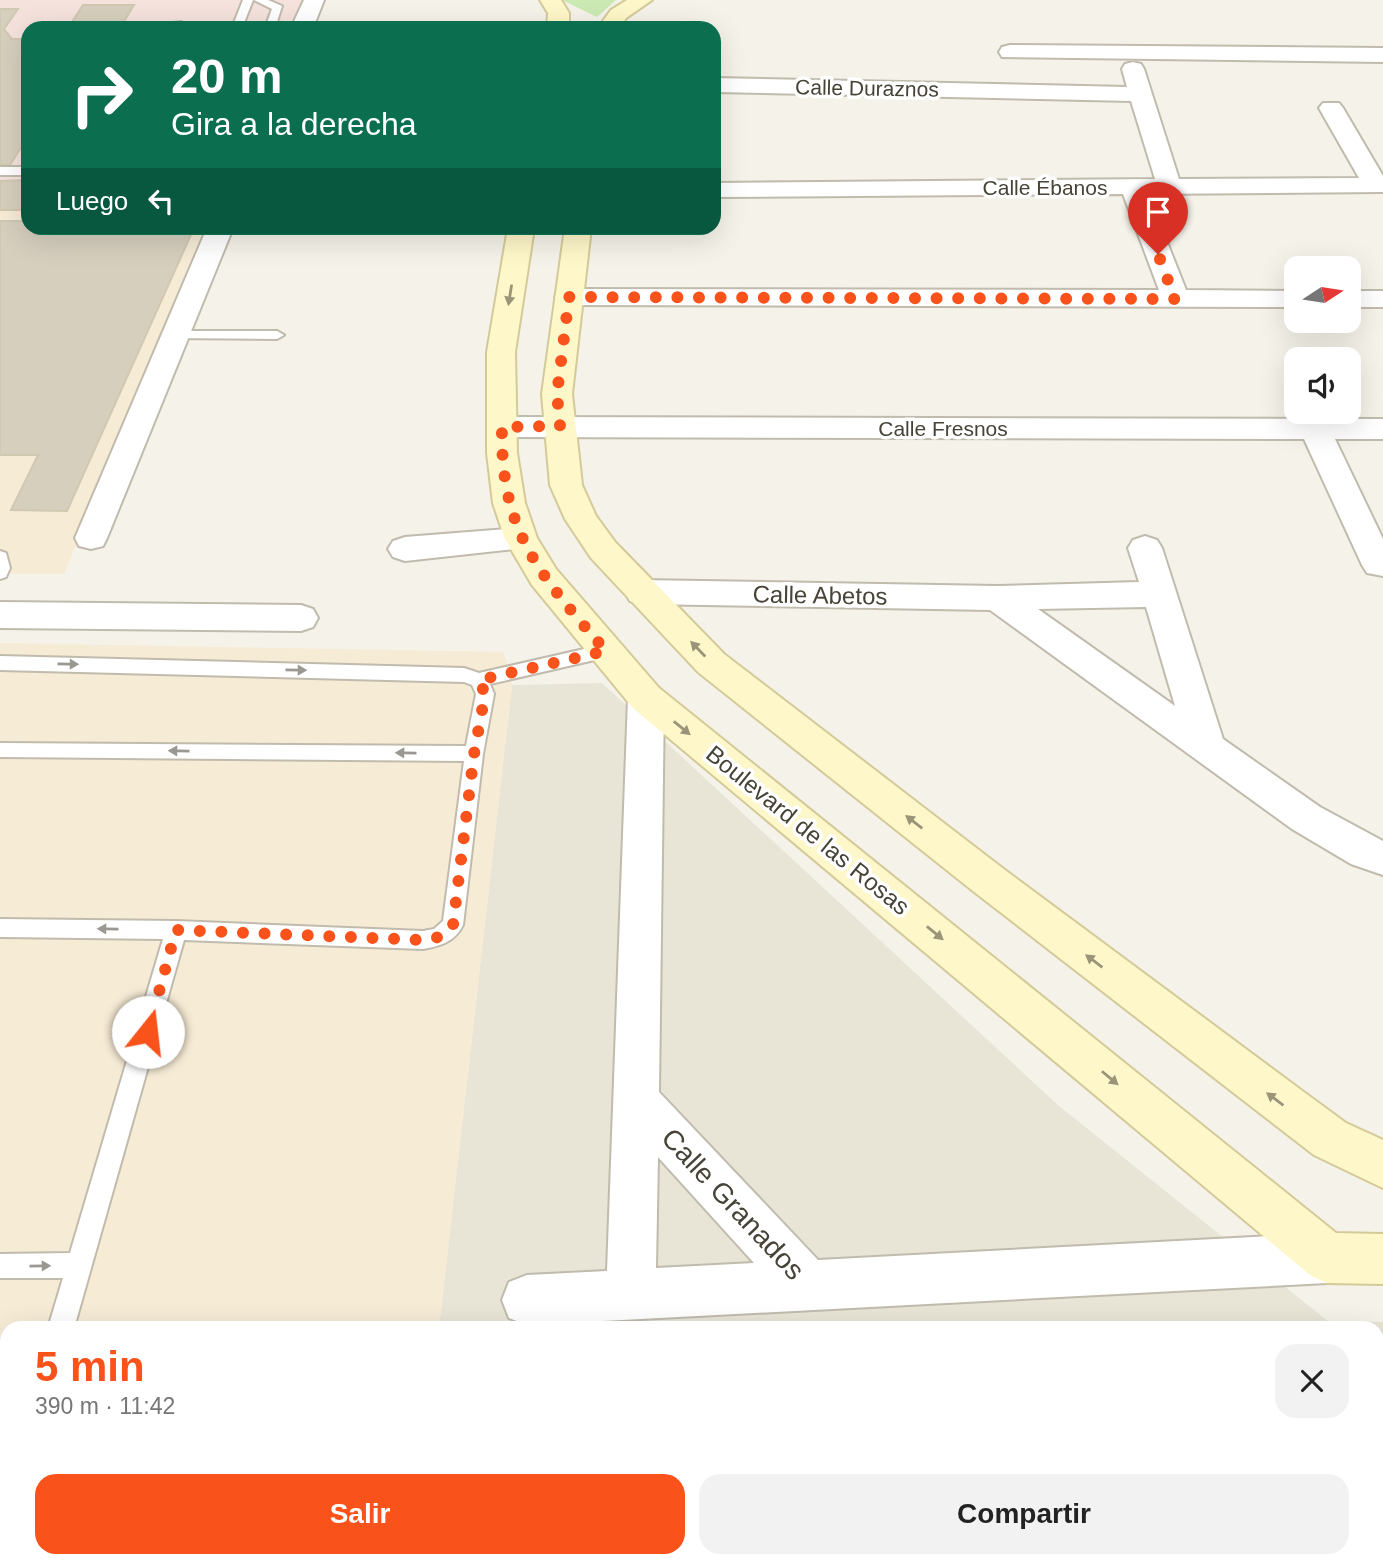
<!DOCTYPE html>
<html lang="es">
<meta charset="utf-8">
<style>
body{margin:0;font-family:Helvetica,sans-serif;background:#f2f2f2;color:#222;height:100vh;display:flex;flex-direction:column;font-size:26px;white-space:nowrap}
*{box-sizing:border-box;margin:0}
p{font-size:23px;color:#767676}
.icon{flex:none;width:38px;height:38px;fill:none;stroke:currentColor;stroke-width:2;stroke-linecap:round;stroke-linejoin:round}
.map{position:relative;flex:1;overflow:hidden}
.drawer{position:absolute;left:0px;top:1321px;width:1384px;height:247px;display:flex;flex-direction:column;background:#fff;border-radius:21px 21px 0 0;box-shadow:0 7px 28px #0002}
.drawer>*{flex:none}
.guide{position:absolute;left:21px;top:21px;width:700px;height:214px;border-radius:21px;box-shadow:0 7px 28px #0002;background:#0b6e4f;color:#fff;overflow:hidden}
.needle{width:46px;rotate:78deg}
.tools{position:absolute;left:1284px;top:256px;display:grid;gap:14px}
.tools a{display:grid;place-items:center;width:77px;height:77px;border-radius:14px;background:#fff;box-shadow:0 7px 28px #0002;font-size:35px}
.pin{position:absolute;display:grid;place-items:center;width:60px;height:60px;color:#fff;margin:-72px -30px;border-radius:50% 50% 50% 0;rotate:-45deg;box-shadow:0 0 7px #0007}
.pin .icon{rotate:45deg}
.me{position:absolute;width:77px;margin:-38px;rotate:16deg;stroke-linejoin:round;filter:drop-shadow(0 0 5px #0008)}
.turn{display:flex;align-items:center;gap:24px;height:147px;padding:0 35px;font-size:32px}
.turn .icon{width:91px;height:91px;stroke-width:2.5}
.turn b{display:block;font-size:49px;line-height:60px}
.then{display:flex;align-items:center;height:66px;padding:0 35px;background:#0003;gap:14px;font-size:26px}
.round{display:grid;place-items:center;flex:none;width:74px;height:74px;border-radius:21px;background:#f2f2f2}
.summary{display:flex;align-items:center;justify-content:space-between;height:119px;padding:0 35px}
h1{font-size:42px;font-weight:800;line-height:52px;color:#fa521b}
.cta{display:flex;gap:14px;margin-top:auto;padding:14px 35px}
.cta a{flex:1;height:80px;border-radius:21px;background:#fa521b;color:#fff;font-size:28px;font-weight:800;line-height:80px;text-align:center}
.cta a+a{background:#f2f2f2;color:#222}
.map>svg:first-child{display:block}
</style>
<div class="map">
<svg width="1383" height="1567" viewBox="0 0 1383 1567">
<rect width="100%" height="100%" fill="#f5f2e9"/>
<!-- residential -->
<path fill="#e8e5d7" d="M602,683L1059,1106L1329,1322H1383V1567H0V1508H7V1561H1377V1328H439L512,685Z"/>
<!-- commercial -->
<path fill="#f6ebd5" d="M0,210H28V228H209L64,574H0Z
M0,643L504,652L512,685L439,1328H7V1504H0Z"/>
<!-- medical -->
<path fill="#f5e2dd" d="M0,0H304L292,28H28V210H0Z"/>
<!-- green -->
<path fill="#cbe9b2" d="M562,0H616L597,17Z"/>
<!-- building -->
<path fill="#d6cfbe" stroke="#d1c8b2" stroke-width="2" d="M83,5H134L120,28H68Z
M0,9H18L4,29L12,39H28V149H20L10,165H0Z
M28,180V210H0V181Z
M0,221H28V228H194L67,511L11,510L38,455H0Z"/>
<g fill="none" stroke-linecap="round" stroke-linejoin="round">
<defs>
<path id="lane" d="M243,0H253L242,28H232Z
M254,0H268L282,6L275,28H265L272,9Z
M181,22L191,28H148L153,25Z
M0,167H28V175H0Z
M175,331H277L284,335L277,339L170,338V332Z
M0,551L6,553L10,568L6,577L0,579Z
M606,644L612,646L615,651L612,656L490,684L494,694L483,754L463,925C455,942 440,946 423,949L184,940L74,1328H48L63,1278H0V1254L70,1253L163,939L0,937V919L176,921L423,931L434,929L443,921L464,761L0,757V743L466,746L476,694L472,685L464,682L0,670V656L464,668L479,673Z
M7,1402V1428L0,1430V1404Z"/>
<path id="street" d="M304,0H324L313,28H291Z
M1010,45L1383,48V62L1002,57L999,52L1002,47Z
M1133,62L1141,64L1144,69L1179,179L1359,178L1319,108L1323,103H1339L1343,108L1383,176V192L1148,194L1186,290L1297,291V307L569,305L559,303L555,297L559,291L569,289L1159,290L1123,194L714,197V183L1155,179L1131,101L714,92V78L1127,87L1122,69L1125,64Z
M207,228H233L107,538L103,546L91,549L79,546L75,538Z
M1349,291H1383V307H1349Z
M502,417L1383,419V439H1335L1383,539V576L1367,573L1362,565L1304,439L502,437L491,434L487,427L491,420Z
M521,528L533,531L537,539L533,547L405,561L393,557L388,549L393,541L405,537Z
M1145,536L1157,540L1162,548L1223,739L1320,807L1383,841V875L1351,864L1292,829L990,610L642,604L630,601L625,592L630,583L642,580L997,586L1139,582L1128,548L1133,540ZM1146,607L1175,706L1038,609Z
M0,602L301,605L313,609L318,618L313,627L301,631L0,628Z
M646,684L659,688L664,698L659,1092L818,1260L1327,1233L1344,1241L1352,1258L1344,1275L1327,1283L527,1325L509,1318L502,1300L509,1282L527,1275L607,1271L628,698L633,688ZM658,1157L754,1263L656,1268Z"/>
<path id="secondary" d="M540,0H561L569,13V28H547L548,13Z
M627,0H652L626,18L620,28H598L611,10Z
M508,228H534L515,352L517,453L525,503L537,538L556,569L659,688L1336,1233L1383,1234V1284L1327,1283L1310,1275L633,708L532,585L505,539L493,503L487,453V352Z
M565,228H591L572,394L582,485L596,516L615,542L724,654L1001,867L1297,1087L1346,1123L1383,1140V1188L1314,1155L973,891L698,672L591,558L565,519L550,485L542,394Z"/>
</defs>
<!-- lane casing -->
<use href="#lane" stroke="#c0bbac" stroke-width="4"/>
<!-- street casing -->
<use href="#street" stroke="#c0bbac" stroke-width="4"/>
<!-- secondary casing -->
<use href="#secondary" stroke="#d4ca99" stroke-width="4"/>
<!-- lane -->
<use href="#lane" fill="#fff" fill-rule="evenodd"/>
<!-- street -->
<use href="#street" fill="#fff" fill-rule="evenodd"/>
<!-- secondary -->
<use href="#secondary" fill="#fef7c9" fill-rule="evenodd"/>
</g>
<!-- one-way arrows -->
<defs><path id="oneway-solid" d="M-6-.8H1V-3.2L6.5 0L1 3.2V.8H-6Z" transform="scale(1.75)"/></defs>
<g fill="#9a9479">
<use href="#oneway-solid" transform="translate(510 295) rotate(99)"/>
<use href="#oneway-solid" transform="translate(698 649) rotate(-134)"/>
<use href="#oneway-solid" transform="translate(682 728) rotate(39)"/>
<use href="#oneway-solid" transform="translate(914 822) rotate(-142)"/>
<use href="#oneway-solid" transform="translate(935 933) rotate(39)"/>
<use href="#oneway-solid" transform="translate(1094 961) rotate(-143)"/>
<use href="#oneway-solid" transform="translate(1110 1078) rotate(40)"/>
<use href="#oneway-solid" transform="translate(1275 1099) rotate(-143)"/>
</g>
<g fill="#9a9891">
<use href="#oneway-solid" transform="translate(68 664) rotate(1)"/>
<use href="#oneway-solid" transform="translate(296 670) rotate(1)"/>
<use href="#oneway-solid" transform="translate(179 751) rotate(-179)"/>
<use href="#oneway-solid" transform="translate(406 753) rotate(-179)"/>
<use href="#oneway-solid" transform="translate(108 929) rotate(-179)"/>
<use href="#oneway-solid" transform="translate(40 1266) rotate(-1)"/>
</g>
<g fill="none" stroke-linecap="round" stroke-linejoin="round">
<!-- route -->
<path stroke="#fa521b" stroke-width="12" stroke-dasharray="0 21.6" d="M148,1032L176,930L423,940L439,937L453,925L474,754L485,694L479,680L606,651C541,576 500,533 502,427L560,426L557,394L569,297L1175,299L1158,254"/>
</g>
<g text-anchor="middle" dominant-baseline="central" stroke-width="7" stroke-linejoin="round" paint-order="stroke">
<!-- far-street labels -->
<g font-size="21" fill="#484337" stroke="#fff">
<text transform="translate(867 88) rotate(1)">Calle Duraznos</text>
<text x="1045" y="187">Calle Ébanos</text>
<text x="943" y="428">Calle Fresnos</text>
</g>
<!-- street labels -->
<g font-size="24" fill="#484337" stroke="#fff">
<text transform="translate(820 595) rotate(1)">Calle Abetos</text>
<text transform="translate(808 830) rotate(39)">Boulevard de las Rosas</text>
</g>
<!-- near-street labels -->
<g font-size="28" fill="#484337" stroke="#fff">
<text transform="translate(733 1204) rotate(47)">Calle Granados</text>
</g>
</g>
</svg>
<div class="tools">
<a><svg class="needle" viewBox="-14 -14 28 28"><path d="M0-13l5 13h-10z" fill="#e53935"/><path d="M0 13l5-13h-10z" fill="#767676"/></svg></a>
<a><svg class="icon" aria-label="sound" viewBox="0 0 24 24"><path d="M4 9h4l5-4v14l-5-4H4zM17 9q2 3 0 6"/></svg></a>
</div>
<div class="pin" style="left:1158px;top:254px;background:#d93025"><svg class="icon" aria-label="arrive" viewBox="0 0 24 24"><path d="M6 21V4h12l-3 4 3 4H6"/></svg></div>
<svg class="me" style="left:148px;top:1032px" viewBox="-20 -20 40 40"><circle r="19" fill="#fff"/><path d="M0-13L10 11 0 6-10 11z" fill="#fa521b"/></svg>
<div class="guide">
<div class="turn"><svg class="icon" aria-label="right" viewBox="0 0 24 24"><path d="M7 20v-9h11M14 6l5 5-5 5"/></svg><div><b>20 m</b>Gira a la derecha</div></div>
<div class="then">Luego<svg class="icon" aria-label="left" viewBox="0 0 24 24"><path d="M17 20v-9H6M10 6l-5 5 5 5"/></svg></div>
</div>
<section class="drawer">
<div class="summary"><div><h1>5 min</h1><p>390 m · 11:42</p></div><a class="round"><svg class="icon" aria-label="close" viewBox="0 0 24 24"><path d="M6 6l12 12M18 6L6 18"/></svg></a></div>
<div class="cta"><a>Salir</a><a>Compartir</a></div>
</section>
</div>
